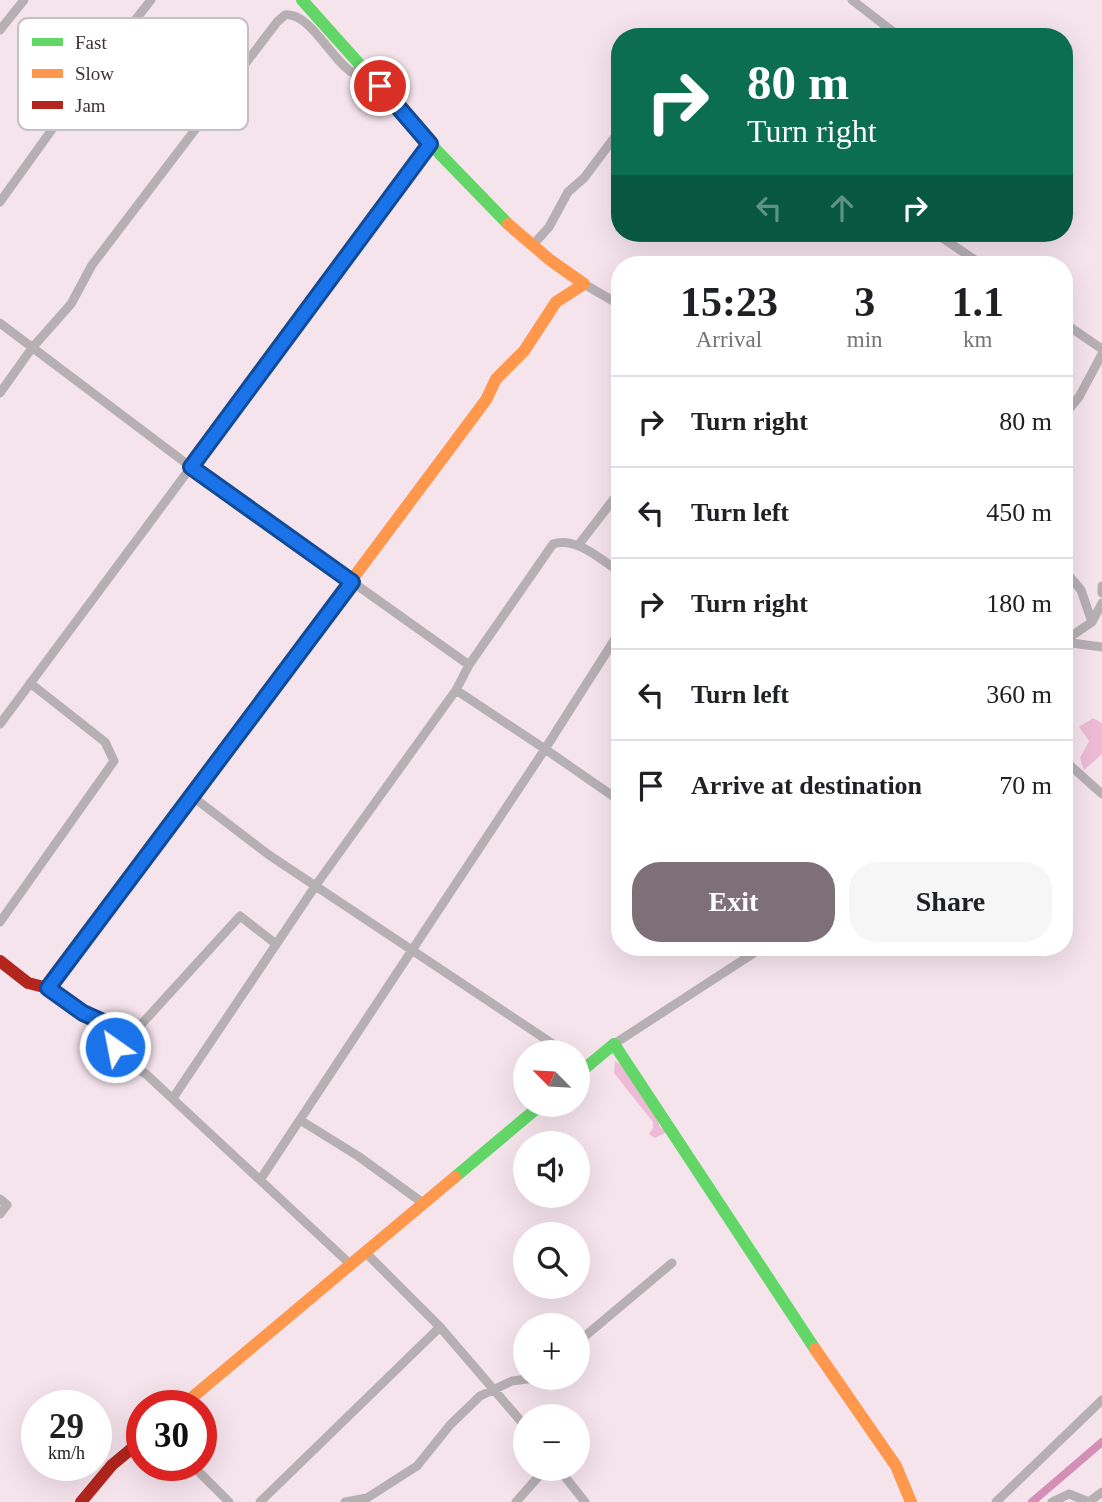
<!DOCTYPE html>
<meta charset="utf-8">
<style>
body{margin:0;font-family:"Times New Roman",serif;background:#f6f6f6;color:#202124;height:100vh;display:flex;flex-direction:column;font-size:26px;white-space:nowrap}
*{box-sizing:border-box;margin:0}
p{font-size:23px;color:#757577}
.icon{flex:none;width:38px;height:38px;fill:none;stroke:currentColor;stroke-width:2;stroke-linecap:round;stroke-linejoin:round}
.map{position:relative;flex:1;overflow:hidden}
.details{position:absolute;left:611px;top:256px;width:462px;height:700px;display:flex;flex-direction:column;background:#fff;border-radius:28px;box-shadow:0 7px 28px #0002}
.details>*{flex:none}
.hud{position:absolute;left:611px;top:28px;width:462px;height:214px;border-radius:28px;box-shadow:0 7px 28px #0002;background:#0b6e4f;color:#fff;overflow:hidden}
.needle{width:46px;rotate:294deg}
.fabs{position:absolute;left:513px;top:1040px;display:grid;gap:14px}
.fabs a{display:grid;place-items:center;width:77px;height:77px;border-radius:50%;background:#fff;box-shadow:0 7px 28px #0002;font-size:35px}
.speed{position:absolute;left:21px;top:1390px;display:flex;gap:14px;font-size:35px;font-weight:700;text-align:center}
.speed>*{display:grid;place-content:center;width:91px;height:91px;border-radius:50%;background:#fff;box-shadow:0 7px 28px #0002;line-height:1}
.speed small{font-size:18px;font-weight:400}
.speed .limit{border:10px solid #d22;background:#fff;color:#111}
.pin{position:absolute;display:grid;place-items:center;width:60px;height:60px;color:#fff;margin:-30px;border:4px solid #fff;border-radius:50%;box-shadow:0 2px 7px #0007}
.me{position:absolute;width:77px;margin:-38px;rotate:327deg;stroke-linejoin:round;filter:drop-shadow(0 0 5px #0008)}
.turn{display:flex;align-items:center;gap:24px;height:147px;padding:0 21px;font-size:32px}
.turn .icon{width:91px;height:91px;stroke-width:2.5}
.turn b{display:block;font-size:49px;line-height:60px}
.lanes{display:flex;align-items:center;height:66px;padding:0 21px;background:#0003;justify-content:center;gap:35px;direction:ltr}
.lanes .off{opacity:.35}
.eta{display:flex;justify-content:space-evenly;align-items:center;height:119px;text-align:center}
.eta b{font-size:42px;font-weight:600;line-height:49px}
.action{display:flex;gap:14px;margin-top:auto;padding:14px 21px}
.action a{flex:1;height:80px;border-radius:28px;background:#7e7077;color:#fff;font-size:28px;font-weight:600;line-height:80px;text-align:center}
.action a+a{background:#f6f6f6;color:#202124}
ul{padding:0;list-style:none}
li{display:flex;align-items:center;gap:21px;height:91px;padding:0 21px;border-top:2px solid #e0e0e0}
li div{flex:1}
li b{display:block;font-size:26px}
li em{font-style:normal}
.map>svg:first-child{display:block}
</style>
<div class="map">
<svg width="1102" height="1502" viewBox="0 0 1102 1502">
<rect width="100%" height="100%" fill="#f6e4ed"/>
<!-- green -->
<path fill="#edbbd5" d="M1093,718L1102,723V754L1084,770L1080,758L1089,741L1079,727Z
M615,1061C629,1068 655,1112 660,1127L667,1132L655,1138L649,1134L653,1128V1122L614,1073Z"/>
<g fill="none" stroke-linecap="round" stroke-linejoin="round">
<!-- canal -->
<path stroke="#d38fb5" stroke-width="8" d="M1032,1502L1102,1442"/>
<!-- street -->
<path stroke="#b7b0b3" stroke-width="9" d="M852,0L900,37
M0,30L24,0
M1064,51L1068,49
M0,202L86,82L151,0
M935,233L981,264
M532,246L549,227L568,192L584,178L620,130
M584,284L620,305
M0,323L191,467L469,665L456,690L545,749L620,631
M1064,323L1102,349
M0,393L32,348L71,304L92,265L277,22L285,15C310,12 331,60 353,73L362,67
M1064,415L1079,397L1102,354
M580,543L620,491
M1064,570L1081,590L1092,622L1064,641
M1102,586V593
M1092,622L1102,603
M1064,642L1102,647
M469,665L553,544C576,536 601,560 620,572
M0,724L431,144
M1064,760L1102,794
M193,797L269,855L565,1052
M0,922L114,761L105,742L30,683
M48,988L83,1013L103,1022L112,1033L115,1047L123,1058L147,1075L260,1180
M614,1044L763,947
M117,1051L240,916L276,944
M173,1098L316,885L456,690
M300,1120L358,1156L423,1203
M0,1199L7,1205L0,1214
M366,1253L440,1327L525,1426
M349,1263L260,1180L545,749L620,801
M578,1342L672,1263
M192,1465L229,1502
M558,1468L585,1502
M260,1502L440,1327
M345,1502L367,1498L417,1466L450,1425L480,1396L512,1381L543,1377
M516,1502L546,1468
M996,1502L1102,1400
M1052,1502L1069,1494L1089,1502
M1089,1502L1102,1492"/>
<!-- fast -->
<path stroke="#63d668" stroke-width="12" d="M302,0L440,154L508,224
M578,1074L614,1044L815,1349
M455,1177L542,1104"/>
<!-- slow -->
<path stroke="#ff974d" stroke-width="12" d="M339,597L486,400L496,379L524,351L556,302L584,284L550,260L508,224
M815,1349L896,1466L911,1502
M183,1405L455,1177"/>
<!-- jam -->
<path stroke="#b3261e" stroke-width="12" d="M0,961L28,983L48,988L339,597
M81,1502L112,1465L142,1440"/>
</g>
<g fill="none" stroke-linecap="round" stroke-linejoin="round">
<defs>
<path id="route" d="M115,1047L112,1033L103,1022L83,1013L48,988L352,582L191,467L430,144L380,86"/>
</defs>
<!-- route casing -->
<use href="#route" stroke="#114b97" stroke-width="18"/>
<!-- route -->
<use href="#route" stroke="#1a73e8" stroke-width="12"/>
</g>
<!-- legend -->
<rect x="18" y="18" width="230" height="112" rx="10" fill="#fff" stroke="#c5c1c3" stroke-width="2"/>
<rect x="32" y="38" width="31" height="8" fill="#63d668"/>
<rect x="32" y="69" width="31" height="9" fill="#ff974d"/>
<rect x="32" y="101" width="31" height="8" fill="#b3261e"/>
<g font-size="19" fill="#3e3137">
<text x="75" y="49">Fast</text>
<text x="75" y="80">Slow</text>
<text x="75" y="112">Jam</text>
</g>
</svg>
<div class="fabs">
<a><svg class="needle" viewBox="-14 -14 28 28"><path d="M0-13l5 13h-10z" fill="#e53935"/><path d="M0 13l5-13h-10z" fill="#757577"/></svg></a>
<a><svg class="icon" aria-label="sound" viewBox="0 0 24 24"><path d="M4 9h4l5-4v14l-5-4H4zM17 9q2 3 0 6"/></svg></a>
<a><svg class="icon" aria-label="search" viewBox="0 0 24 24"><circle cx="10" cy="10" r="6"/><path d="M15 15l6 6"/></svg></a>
<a>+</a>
<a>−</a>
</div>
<div class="speed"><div>29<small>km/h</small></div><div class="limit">30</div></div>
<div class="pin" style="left:380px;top:86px;background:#d93025"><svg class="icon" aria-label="arrive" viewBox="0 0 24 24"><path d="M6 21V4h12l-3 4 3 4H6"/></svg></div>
<svg class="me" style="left:115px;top:1047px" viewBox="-20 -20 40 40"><circle r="17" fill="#1a73e8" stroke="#fff" stroke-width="3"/><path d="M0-11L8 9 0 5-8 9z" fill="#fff"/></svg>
<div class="hud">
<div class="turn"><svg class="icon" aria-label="right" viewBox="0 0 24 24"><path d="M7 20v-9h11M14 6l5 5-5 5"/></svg><div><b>80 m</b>Turn right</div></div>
<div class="lanes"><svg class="icon off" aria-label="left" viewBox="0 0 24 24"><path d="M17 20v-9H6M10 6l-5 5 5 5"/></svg><svg class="icon off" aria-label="ahead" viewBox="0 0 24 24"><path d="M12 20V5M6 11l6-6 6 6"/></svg><svg class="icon" aria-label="right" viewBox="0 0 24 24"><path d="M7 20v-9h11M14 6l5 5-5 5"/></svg></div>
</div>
<section class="details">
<div class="eta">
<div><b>15:23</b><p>Arrival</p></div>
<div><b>3</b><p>min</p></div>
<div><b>1.1</b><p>km</p></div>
</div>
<ul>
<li><svg class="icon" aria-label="right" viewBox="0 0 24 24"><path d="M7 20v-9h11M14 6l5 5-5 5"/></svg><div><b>Turn right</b></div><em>80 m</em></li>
<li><svg class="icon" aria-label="left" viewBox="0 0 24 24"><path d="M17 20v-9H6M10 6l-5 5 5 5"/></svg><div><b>Turn left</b></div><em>450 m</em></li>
<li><svg class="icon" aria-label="right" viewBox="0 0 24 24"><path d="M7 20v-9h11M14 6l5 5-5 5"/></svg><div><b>Turn right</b></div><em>180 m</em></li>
<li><svg class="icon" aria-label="left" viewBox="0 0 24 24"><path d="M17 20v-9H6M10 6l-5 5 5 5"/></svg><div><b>Turn left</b></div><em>360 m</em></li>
<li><svg class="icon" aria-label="arrive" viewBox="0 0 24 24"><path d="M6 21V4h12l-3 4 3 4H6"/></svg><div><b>Arrive at destination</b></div><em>70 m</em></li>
</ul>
<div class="action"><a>Exit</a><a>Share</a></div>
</section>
</div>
